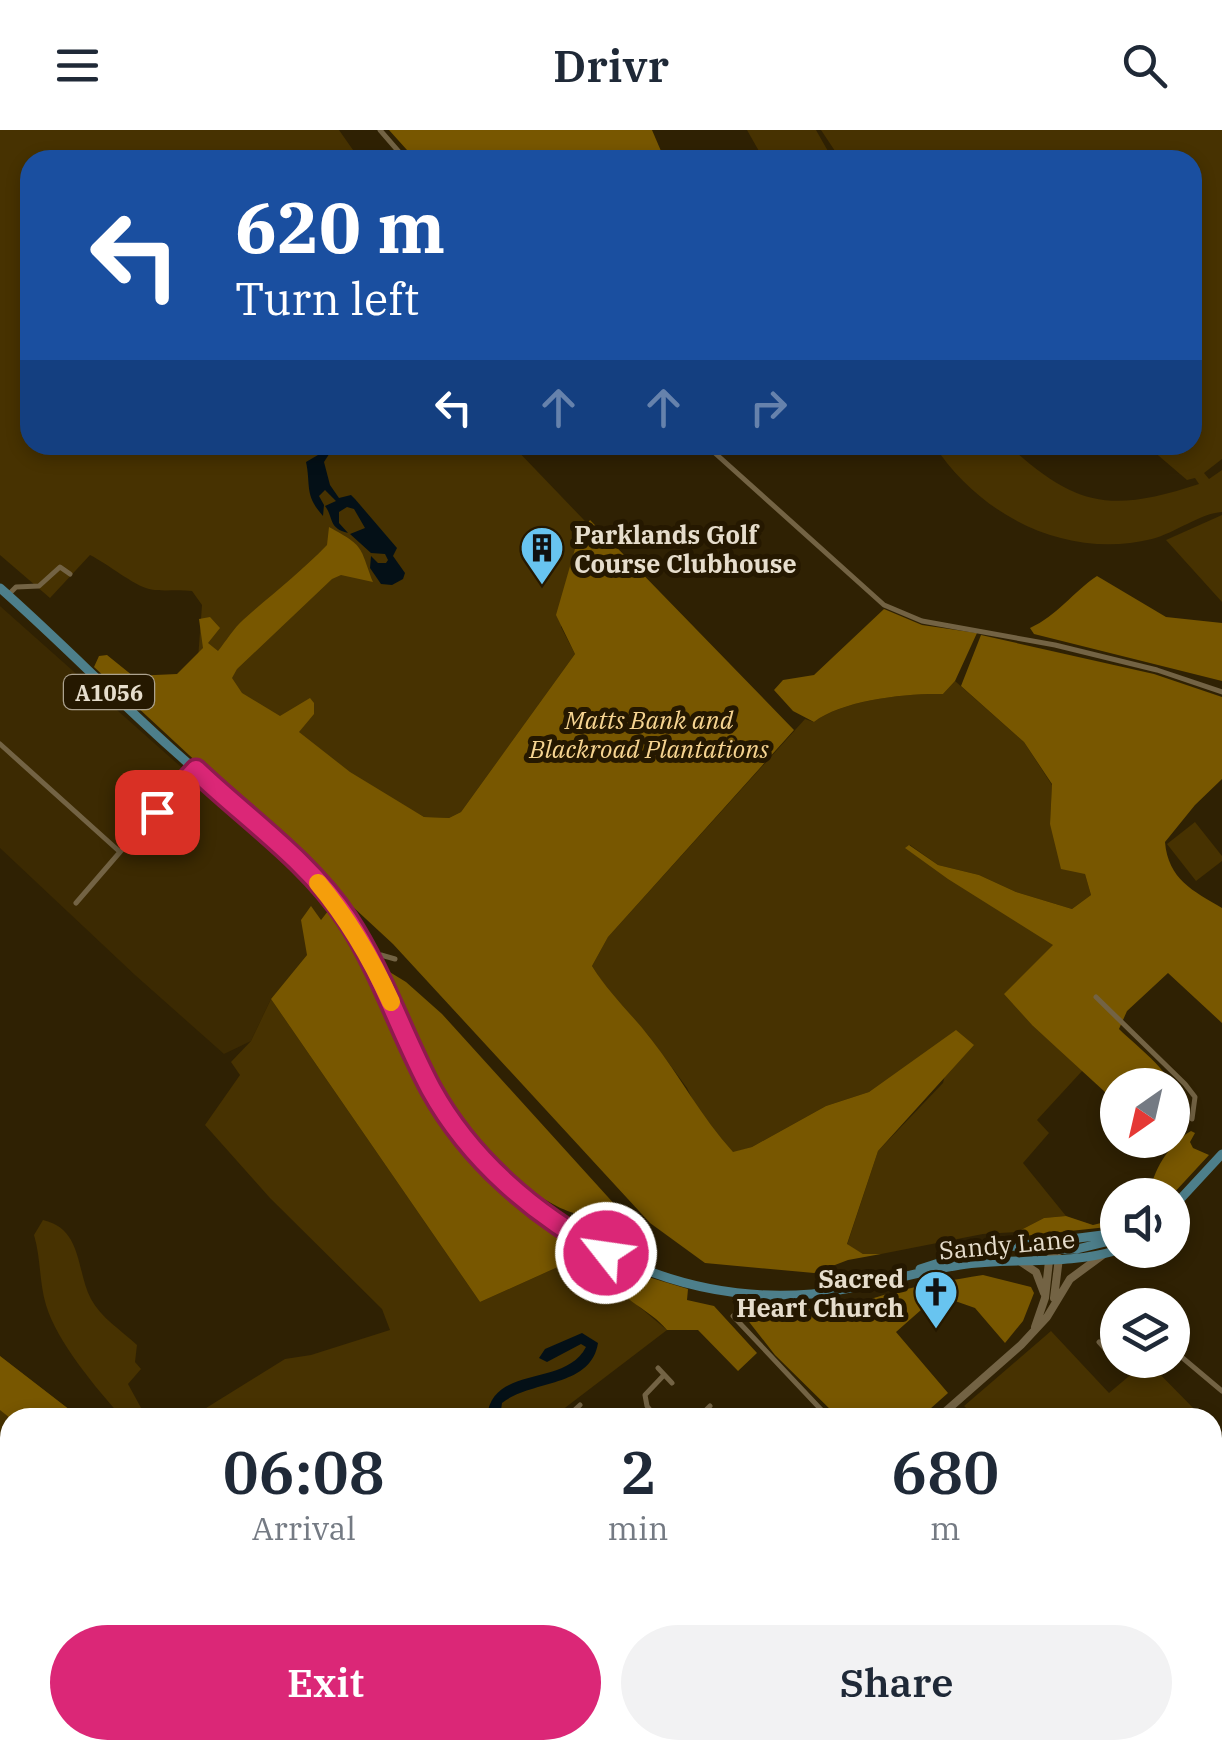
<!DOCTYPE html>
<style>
body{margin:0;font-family:"IBM Plex Serif",serif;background:#f2f2f3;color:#1f2937;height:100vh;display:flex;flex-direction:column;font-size:38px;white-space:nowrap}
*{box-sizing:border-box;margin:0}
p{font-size:32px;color:#747a83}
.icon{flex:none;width:55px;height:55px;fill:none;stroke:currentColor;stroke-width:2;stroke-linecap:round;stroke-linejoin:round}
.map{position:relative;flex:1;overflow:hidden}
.side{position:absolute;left:0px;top:1278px;width:1222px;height:352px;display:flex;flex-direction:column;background:#fff;border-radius:30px 30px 0 0;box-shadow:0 5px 15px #0003}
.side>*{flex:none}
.banner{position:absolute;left:20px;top:20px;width:1182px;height:305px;border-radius:30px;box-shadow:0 5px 15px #0003;background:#1a4fa0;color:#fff;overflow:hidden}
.needle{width:65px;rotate:214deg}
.fabs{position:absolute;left:1100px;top:938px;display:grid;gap:20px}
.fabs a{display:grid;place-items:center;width:90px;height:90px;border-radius:50%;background:#fff;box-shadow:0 5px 15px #0003;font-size:50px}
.pin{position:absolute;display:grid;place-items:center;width:85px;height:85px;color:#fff;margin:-42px;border-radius:20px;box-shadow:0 5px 15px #0006}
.me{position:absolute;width:110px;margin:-55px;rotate:300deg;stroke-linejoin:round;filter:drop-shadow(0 0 8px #0008)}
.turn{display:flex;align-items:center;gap:35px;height:210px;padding:0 50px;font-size:45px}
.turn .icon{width:130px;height:130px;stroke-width:2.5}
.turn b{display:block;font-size:70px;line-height:85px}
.lanes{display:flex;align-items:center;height:95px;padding:0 50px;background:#0003;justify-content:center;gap:50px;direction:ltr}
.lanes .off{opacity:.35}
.eta{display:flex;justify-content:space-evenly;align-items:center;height:170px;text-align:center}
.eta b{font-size:60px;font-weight:600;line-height:70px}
.cta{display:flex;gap:20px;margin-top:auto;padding:20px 50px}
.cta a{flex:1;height:115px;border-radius:60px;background:#db2777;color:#fff;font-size:40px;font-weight:600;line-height:115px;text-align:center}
.cta a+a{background:#f2f2f3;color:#1f2937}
header{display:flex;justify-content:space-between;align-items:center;height:130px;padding:0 50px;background:#fff;font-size:45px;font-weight:600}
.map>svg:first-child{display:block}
</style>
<header><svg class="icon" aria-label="menu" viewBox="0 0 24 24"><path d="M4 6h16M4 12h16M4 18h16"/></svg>Drivr<svg class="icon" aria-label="search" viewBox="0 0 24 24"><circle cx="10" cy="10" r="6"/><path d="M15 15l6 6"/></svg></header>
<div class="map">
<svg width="1222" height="1629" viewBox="0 0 1222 1629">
<rect width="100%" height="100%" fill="#2f2103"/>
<!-- built -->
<path fill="#3c2a02" d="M0,476L298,741L328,781L321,790L307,825L271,869L251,911L224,924L135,845L0,718Z"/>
<!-- green -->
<path fill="#473201" d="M0,0H339L360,30H30V315H512L607,414L561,497L575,524L461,682L449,688L424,687L374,658L323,641L198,529L202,475L192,461C178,459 162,462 149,459C133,455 108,434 90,425L50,468L0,425Z
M747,0H816L833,30H764Z
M821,0H1222V329L1204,343L1209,349L1222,340V382C1201,383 1175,403 1152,409C1067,430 980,386 934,315H1008C1076,377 1111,383 1199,354L1195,348L1187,350L1152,320L1157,315H1192V30H841Z
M1222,385V472L1166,410Z
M955,551L1024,612L1052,655L1050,694L1085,744L1091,765L1072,779L1016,762L979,745L938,735L910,715L906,718L1054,815L1033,896L1083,940L1037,990L1049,1003L1023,1033L1066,1086L1044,1088L1017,1102L983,1104L881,1124H863L847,1115L878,1021L943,953L956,901L869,962L826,976L752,1017L732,1023L698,981L687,958L648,905L612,867L592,836L608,807L805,589L814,592C842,570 907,563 943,564Z
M1195,692L1222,726V731L1196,751L1167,714Z
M271,869L480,1172L589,1123L610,1136L635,1143L620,1141L612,1154L667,1200L553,1287L190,1288L285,1229L311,1225L390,1200L382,1179L270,1068L205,995L240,945L231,932L251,911Z
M43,1090C83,1099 76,1141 91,1169C101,1188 121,1200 137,1215L135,1232L141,1239L128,1254L146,1287H122C96,1258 57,1212 46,1175C39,1152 41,1128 34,1105Z
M1051,1201L1109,1263L1147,1231L1202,1287L977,1288L964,1276Z
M0,1226L79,1287L10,1288V1477L0,1489Z
M1213,1298L1222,1308V1383L1213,1397Z"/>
<!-- forest -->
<path fill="#785700" d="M389,0H652L664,28L416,30Z
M590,390L794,600L608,807L592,836C610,865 631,883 651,909C680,946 701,987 733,1022L752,1017L826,976L869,962L956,900L974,915L878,1021L847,1114L863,1124H881L848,1130L814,1143L705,1133L650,1093L393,814L94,537L99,526L107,525L133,546L177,544L203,518L199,489L210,487L220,498L208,513L218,521C226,511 234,498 243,490C271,465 301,442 327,415L329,397C365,417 359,415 373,452L341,445L332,449L237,539L232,548L242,563L280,586L310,568L314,573V584L299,602L350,642L424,687L449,688L461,682L575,524L556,485L579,405Z
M1097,446L1166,487L1222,493V551L1034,504L1030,498C1057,486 1073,462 1097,446Z
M884,479L922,495L977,503L955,551L943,564C907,563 842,570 814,592L793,581L774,560L783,550L814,545Z
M981,505L1154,544L1222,567V649L1195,675L1165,712C1168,749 1193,761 1222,778V893L1168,843L1127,881L1119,899C1142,922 1194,956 1173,993L1172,955H1118L1117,973L1033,896L1004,864L1053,815L948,749L905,718L909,715L938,735L979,745L1016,762L1072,779L1091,765L1085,744L1061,739L1050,694L1052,654L1024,612L961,556Z
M311,776L321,790L328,781C340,797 355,813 365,830C388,873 401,921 424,964C461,1032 525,1083 589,1123L480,1172L271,869L307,825L301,790Z
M388,841L406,852L442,884L617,1077C608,1079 596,1085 587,1085C570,1085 550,1073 536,1064C457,1017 417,925 388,841Z
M1191,1001L1195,1003L1190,1012L1193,1018L1209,1025L1172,1065H1150C1152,1041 1169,1014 1191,1001Z
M1066,1086L1093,1095L1117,1089V1096L1023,1106L1017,1102L1044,1088Z
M610,1141L635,1143L688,1159L687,1170L714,1176L757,1223L738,1241L698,1200H667C650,1179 621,1171 608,1145Z
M983,1145L1031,1157L1034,1163L1023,1191L1005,1213L975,1178L938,1165L896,1202L948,1263L921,1287H838L775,1225L732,1170L811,1171L820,1173L825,1179C849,1177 871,1168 895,1162C924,1154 953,1150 983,1145Z
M0,1226L79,1287L10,1288L0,1280Z"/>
<!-- water -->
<path fill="#041017" d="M335,315L324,332L330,355L339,368L351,365L355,369L397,418L393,426L405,443L403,449L392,455L381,454L370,438L371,426L378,433H386L388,430L385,424L371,423L350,404L365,398L354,379L347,377L339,382V393L348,403C328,398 334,388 325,376L336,371L325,360L319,366L324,375L323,386C304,365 311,355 306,332Z
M582,1203L598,1213C591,1258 530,1250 502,1273L500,1287H487C492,1234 565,1258 586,1217L581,1214L547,1232L539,1228L545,1219Z"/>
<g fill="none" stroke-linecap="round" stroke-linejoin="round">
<!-- street -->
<path stroke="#736344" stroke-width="5" d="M380,0L406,30
M706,315L884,475L922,491L1055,515L1157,540L1222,562
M8,465L16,457L39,456L60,437L70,444
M0,614L120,722L195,640
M76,773L120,722
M373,830L381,825L395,829
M1096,867L1185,954L1195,967L1192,989
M733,1186L829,1288
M1099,1212L1119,1234
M1172,1219L1222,1261
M1107,1221L1118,1211
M658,1238L672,1253
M566,1288L580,1275
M656,1288L647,1276L645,1265L664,1245
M698,1288L710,1276
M1212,1480L1222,1487
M1212,1580L1222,1586
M318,1620L323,1629
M570,1620L592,1629
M706,1620L725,1629
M875,1620L898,1629
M1060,1620L1076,1629
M538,1621V1620
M228,1622L239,1629
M249,1629L252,1625
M418,1629L433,1620
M645,1629L649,1620
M1038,1629L1044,1620
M1139,1629L1156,1620"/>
<!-- secondary -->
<path stroke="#736344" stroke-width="8" d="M1021,1132L1036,1142L1044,1163
M1054,1168L1059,1128
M1035,1197L1045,1168L1049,1131L1054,1121
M938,1288L1021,1215L1047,1187L1070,1149L1104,1124
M1212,1492L1222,1499
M739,1629L743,1620"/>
<!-- primary -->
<path stroke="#4d7f8b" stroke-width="9" d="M0,458C58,509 113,566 171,618C225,667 303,727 345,786C388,848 404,925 449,986C533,1102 667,1176 812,1164C863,1159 910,1143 960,1135C1013,1127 1066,1136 1118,1120
M1172,1078L1222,1024
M1019,1120L1077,1119L1118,1109
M920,1139L976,1121L1118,1103"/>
</g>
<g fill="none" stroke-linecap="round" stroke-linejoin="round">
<defs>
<path id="route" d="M157,682L196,640C245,687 309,731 347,789C382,842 401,903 431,959C470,1030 535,1085 606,1123"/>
</defs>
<!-- route casing -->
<use href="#route" stroke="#8e194d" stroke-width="25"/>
<!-- route -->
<use href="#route" stroke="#db2777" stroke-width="18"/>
<!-- slow -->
<path stroke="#f59e0b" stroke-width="18" d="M318,753C349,790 371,828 391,872"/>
</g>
<!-- icons -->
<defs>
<symbol id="building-pin" viewBox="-11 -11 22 30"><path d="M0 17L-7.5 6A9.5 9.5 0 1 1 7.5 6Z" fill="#68c4f0" stroke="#251800"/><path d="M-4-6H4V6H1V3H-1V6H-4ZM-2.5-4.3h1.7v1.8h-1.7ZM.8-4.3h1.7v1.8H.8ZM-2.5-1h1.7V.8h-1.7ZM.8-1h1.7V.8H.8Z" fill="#111"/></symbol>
<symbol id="church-pin" viewBox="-11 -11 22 30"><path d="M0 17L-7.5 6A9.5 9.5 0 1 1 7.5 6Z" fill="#68c4f0" stroke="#251800"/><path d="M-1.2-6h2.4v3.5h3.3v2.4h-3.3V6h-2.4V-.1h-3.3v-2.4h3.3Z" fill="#111"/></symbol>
</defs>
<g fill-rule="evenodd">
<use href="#building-pin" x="517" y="393" width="50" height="68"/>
<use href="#church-pin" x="911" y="1137" width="50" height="68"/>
</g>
<g text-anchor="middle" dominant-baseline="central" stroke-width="10" stroke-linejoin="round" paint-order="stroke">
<!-- shield labels -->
<rect fill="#251800" stroke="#aca28f" stroke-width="2.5" x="64" y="545" width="90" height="34" rx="8"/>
<g font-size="22" font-weight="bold" fill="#e6ddcc">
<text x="109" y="562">A1056</text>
</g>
<!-- poi labels -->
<g font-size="25" font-weight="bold" fill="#e6ddcc" stroke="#251800" text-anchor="start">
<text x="574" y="404">Parklands Golf<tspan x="574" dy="29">Course Clubhouse</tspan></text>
<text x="904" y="1148" text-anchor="end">Sacred<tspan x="904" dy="29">Heart Church</tspan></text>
</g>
<!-- park labels -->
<g font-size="25" font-style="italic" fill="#f6d491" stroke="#251800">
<text x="649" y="589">Matts Bank and<tspan x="649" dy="29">Blackroad Plantations</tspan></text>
</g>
<!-- street labels -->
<g font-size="25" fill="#e6ddcc" stroke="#251800">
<text transform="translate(1007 1114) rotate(-5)">Sandy Lane</text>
</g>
</g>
</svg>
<div class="fabs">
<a><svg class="needle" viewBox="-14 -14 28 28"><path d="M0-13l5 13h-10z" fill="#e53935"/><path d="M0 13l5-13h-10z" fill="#747a83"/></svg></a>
<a><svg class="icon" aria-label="sound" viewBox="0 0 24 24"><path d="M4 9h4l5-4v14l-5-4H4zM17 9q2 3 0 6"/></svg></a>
<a><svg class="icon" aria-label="layers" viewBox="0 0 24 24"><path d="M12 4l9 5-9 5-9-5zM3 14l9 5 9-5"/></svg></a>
</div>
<div class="pin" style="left:157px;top:682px;background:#d93025"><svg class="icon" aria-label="arrive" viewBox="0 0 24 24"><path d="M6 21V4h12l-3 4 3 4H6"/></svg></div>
<svg class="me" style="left:606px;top:1123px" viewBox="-20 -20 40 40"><circle r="17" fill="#db2777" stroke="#fff" stroke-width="3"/><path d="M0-11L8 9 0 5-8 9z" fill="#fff"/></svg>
<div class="banner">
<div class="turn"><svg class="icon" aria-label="left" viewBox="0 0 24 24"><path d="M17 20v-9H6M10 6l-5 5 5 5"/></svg><div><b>620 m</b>Turn left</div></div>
<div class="lanes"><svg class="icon" aria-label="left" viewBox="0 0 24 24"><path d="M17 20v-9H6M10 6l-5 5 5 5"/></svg><svg class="icon off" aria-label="ahead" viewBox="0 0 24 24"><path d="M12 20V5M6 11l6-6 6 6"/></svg><svg class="icon off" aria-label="ahead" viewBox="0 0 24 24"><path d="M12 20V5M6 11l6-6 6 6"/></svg><svg class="icon off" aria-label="right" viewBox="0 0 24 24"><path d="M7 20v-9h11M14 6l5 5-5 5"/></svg></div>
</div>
<section class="side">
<div class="eta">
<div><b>06:08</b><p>Arrival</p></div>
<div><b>2</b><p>min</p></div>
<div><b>680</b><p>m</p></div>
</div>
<div class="cta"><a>Exit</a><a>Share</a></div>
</section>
</div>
